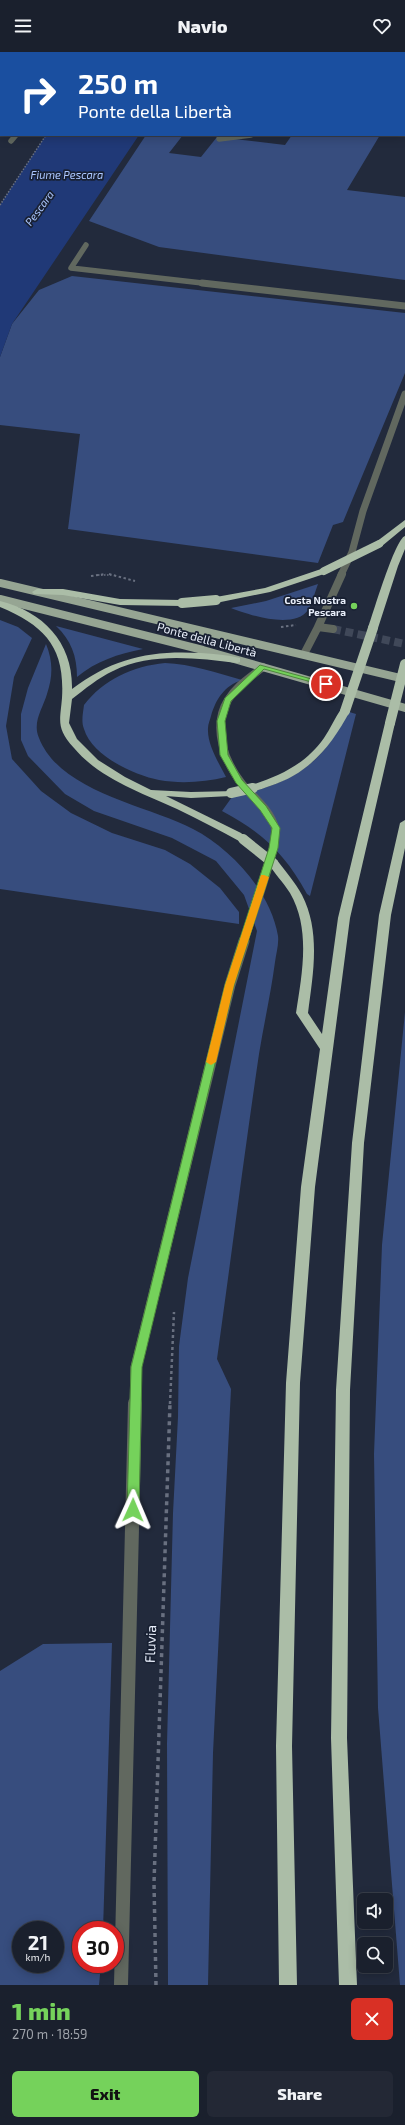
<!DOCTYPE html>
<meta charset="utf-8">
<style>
body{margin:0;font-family:"Exo 2",sans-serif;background:#232835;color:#f1f3f6;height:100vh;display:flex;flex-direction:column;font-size:15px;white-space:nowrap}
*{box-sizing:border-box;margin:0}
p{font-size:13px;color:#9fa3aa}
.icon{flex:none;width:22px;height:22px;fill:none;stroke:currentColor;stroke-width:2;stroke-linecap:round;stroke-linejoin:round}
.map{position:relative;height:1933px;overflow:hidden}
.panel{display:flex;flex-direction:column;background:#1a202d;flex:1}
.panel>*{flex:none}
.guide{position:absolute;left:0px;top:0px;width:405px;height:84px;box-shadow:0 2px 10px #0003,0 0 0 1px #383e49;background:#1a4fa0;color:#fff;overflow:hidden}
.controls{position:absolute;left:357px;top:1841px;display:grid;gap:8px}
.controls a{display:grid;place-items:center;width:36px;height:36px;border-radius:6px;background:#1a202d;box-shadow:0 2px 10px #0003,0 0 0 1px #383e49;font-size:20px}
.speed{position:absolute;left:12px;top:1869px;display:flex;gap:8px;font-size:20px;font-weight:700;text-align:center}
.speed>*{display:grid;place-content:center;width:52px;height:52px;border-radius:50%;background:#1a202d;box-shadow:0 2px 10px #0003,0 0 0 1px #383e49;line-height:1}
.speed small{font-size:10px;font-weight:400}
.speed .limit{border:6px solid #d22;background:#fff;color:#111}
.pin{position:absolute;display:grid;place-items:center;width:34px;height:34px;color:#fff;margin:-17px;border:2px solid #fff;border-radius:50%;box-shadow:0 1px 4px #0007}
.me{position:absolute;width:44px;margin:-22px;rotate:1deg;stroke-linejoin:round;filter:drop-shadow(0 0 3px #0008)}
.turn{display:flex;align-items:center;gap:14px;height:84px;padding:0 12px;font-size:18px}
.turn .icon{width:52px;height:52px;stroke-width:2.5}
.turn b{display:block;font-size:28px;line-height:34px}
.round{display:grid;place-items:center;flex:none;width:42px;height:42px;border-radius:6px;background:#232835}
.overview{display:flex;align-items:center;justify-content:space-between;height:68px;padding:0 12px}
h1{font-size:24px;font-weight:800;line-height:30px;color:#75d25b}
.cta{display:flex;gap:8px;margin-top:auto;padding:8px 12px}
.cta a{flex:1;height:46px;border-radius:6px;background:#75d25b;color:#111;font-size:16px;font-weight:800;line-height:46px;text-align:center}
.cta a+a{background:#232835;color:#f1f3f6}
header{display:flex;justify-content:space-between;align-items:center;height:52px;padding:0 12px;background:#1a202d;font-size:18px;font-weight:800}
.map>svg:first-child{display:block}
</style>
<header><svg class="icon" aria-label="menu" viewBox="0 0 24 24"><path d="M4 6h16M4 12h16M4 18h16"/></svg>Navio<svg class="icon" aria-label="heart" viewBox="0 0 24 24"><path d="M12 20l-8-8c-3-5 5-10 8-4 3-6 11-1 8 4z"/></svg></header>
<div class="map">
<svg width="405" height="1933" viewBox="0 0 405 1933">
<rect width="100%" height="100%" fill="#222a3c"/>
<!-- green -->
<path fill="#374d7e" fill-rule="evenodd" d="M214,0H405V20L404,1Z
M146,83H183L169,101L201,105L217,85L285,93L292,83H380L347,138L405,145V228L159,195L89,169Z
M72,224L405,261V321L343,470L333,473L318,511L68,477L80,382L0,373V305L12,272L39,238Z
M318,532C315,540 312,551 308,558C294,578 249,563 231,556L266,549Z
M0,568L18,575L32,586L14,625L6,674L12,707L41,739L71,761L112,781L165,798L190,812L220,836L239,860V872L0,837Z
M56,574L143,597C118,602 96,609 77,625C77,604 71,588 56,574Z
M46,592C53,609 53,624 47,642C43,656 32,670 39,686C60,740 147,753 193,777C232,797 271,841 278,884C279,892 276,902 275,910C271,941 264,971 259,1002C244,1104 231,1206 217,1307L231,1337L213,1701L208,1933H168L167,1692L173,1461L178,1365L179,1294L188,1226L257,879L244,843L216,809L172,786L94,759L65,742L28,704L21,688V662L28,636Z
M165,611C191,612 217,621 242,628C224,634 216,647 211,664C210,668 208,672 208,676C207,693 219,711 226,725C205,730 181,732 159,728C134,723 92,704 84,677C81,670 83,661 84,653C103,628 133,614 165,611Z
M346,659L356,662L310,844L307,842C285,802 263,781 222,759L232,745C287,732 325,715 346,659Z
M405,960V1933H400L378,1656L374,1402L382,1193Z
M112,1591L103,1878H81V1912H101L99,1933H0V1619L43,1592ZM21,1878H55V1912H21Z"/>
<!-- water -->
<path fill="#203977" d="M46,83H139L12,272L0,305V153Z"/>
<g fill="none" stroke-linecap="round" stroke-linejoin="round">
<!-- minor-tunnel -->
<path stroke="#404859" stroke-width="8" stroke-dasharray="8 4.5" stroke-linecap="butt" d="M333,577L405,592"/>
<!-- path-far3 -->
<path stroke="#697080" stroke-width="1.5" stroke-dasharray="1.5 1.5" stroke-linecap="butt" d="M59,0L70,1
M130,1L132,0
M0,153L46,83
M98,523H113"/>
<!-- path-far2 -->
<path stroke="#697080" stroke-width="2" stroke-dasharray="2.5 2.5" stroke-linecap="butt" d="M109,522L135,529
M91,524L106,522
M281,575L296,573"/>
<!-- path-far1 -->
<path stroke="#697080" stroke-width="2.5" stroke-dasharray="3 3" stroke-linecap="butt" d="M170,1352L174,1260"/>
<!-- path -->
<path stroke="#697080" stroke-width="3.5" stroke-dasharray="4 4" stroke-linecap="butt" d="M156,1933L154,1831L170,1351"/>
<!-- minor-far4 -->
<path stroke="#61685f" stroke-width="5.5" d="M219,87L251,83
M11,89L16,83
M86,193L71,216L211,232"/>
<!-- minor-far3 -->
<path stroke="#61685f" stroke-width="7" d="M202,231L405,254
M341,523L352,500L363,459L405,342"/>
<!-- minor-far2 -->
<path stroke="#61685f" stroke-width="8" d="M318,575L342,522
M304,602L318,575L333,577
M244,890C250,870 279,793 275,776C271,759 254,745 243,733C225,711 211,675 228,648C236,634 251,625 263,615"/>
<!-- minor-far1 -->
<path stroke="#61685f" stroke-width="11" d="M135,1352L136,1315L230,933L244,889"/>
<!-- minor -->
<path stroke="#61685f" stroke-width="14" d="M121,1933L135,1351"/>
<!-- major -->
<path stroke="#96a593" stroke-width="8" d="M0,531L405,627
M0,547L203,598L405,656"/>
<!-- highway -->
<path fill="#abbda7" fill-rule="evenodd" d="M405,468V475L382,494H376V490Z
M405,484V497L398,514L378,576L376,578H370L368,576C373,562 395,487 405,484Z
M324,516L329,519L327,521L270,540L216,551L211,548L216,545L265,536Z
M37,537H63L120,547L182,548L187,551L182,554L120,553L63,543L34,542L32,540Z
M0,549C44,560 73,591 72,637C113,606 150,598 201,601C214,602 228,603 240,606V610L237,611C196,606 151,600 113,619C98,626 85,637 72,647L69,671L77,687L98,708L125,725L151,738L191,740L235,739L236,741L235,743L231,744L191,746L166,744L241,781L248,787L247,789H239C219,778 198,767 177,757C142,741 100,727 74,696C56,676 60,670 62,646C65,595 45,574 0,555Z
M345,656L350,659C331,694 310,721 270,734C264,736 256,740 249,738L248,736L249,734C279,724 305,713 324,686C330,677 335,666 341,657Z
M390,668L395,671L350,866L315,1135L300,1331L292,1694L297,1933H279L276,1694L286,1331L301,1135L320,997L296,961C302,922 311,877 290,841C283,830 274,821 268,811L269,808H277C286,820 295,830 302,843C321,880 313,922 308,961L322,982L338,866L385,671Z
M405,768V796L391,863L364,1091L350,1338L347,1686L357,1933H339L331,1686L336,1338L352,1091L379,863L400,771Z"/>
<!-- highway-bridge-far1 -->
<path stroke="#abbda7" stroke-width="8" d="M324,519L379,492"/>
<!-- highway-bridge -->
<path stroke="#abbda7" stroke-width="10" d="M182,551L216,548
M345,659L373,576
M390,671L405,612
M231,741L253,736
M243,787L273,811"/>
</g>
<!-- route -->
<path fill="#75d25b" stroke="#4c883b" d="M260,613L330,632L326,634L264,617L231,649L225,669L228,703L242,728L266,754L280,776L278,796L234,933L142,1315L139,1458L137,1461L133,1463L129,1461L127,1458L131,1315L225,933L269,796L272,776L260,758L236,731L220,703L217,669L225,646Z"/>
<!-- slow -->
<path fill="#f59e0b" d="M261,823H264L269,825L234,933L216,1010L211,1013L206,1010L225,933Z"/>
<!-- markers -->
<circle fill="#75d25b" stroke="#182032" stroke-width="1.5" cx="354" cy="554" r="4"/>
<g text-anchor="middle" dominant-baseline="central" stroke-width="3.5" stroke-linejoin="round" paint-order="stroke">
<!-- far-poi labels -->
<g font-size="10" font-weight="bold" fill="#e9effb" stroke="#182032" text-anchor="end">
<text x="346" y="548">Costa Nostra<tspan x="346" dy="12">Pescara</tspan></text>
</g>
<!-- far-water labels -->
<g font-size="11" font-style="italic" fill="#acc7ff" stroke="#182032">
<text x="67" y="122">Fiume Pescara</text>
<text transform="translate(39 156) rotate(-54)">Pescara</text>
</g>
<!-- street labels -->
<g font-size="12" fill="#e9effb" stroke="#182032">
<text transform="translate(207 587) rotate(15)">Ponte della Libertà</text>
</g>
<!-- near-street labels -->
<g font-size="14" fill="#e9effb" stroke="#182032">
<text transform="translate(150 1592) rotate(-88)">Fluvia</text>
</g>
</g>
</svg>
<div class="controls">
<a><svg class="icon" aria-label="sound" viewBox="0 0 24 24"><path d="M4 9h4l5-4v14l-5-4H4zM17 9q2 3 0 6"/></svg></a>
<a><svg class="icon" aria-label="search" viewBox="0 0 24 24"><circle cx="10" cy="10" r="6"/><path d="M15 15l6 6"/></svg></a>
</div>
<div class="speed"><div>21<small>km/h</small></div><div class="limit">30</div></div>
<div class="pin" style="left:326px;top:632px;background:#d93025"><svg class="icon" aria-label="arrive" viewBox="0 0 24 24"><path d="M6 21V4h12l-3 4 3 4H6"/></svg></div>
<svg class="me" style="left:133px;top:1458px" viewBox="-20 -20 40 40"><path d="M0-17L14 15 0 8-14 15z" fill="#75d25b" stroke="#fff" stroke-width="4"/></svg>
<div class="guide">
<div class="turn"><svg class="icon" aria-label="right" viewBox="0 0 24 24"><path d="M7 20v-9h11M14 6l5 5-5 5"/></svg><div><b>250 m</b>Ponte della Libertà</div></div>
</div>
</div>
<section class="panel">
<div class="overview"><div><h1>1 min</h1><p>270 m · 18:59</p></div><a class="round" style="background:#d93025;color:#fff"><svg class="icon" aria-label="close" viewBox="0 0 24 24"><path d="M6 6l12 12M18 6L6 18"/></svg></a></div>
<div class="cta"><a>Exit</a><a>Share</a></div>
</section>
